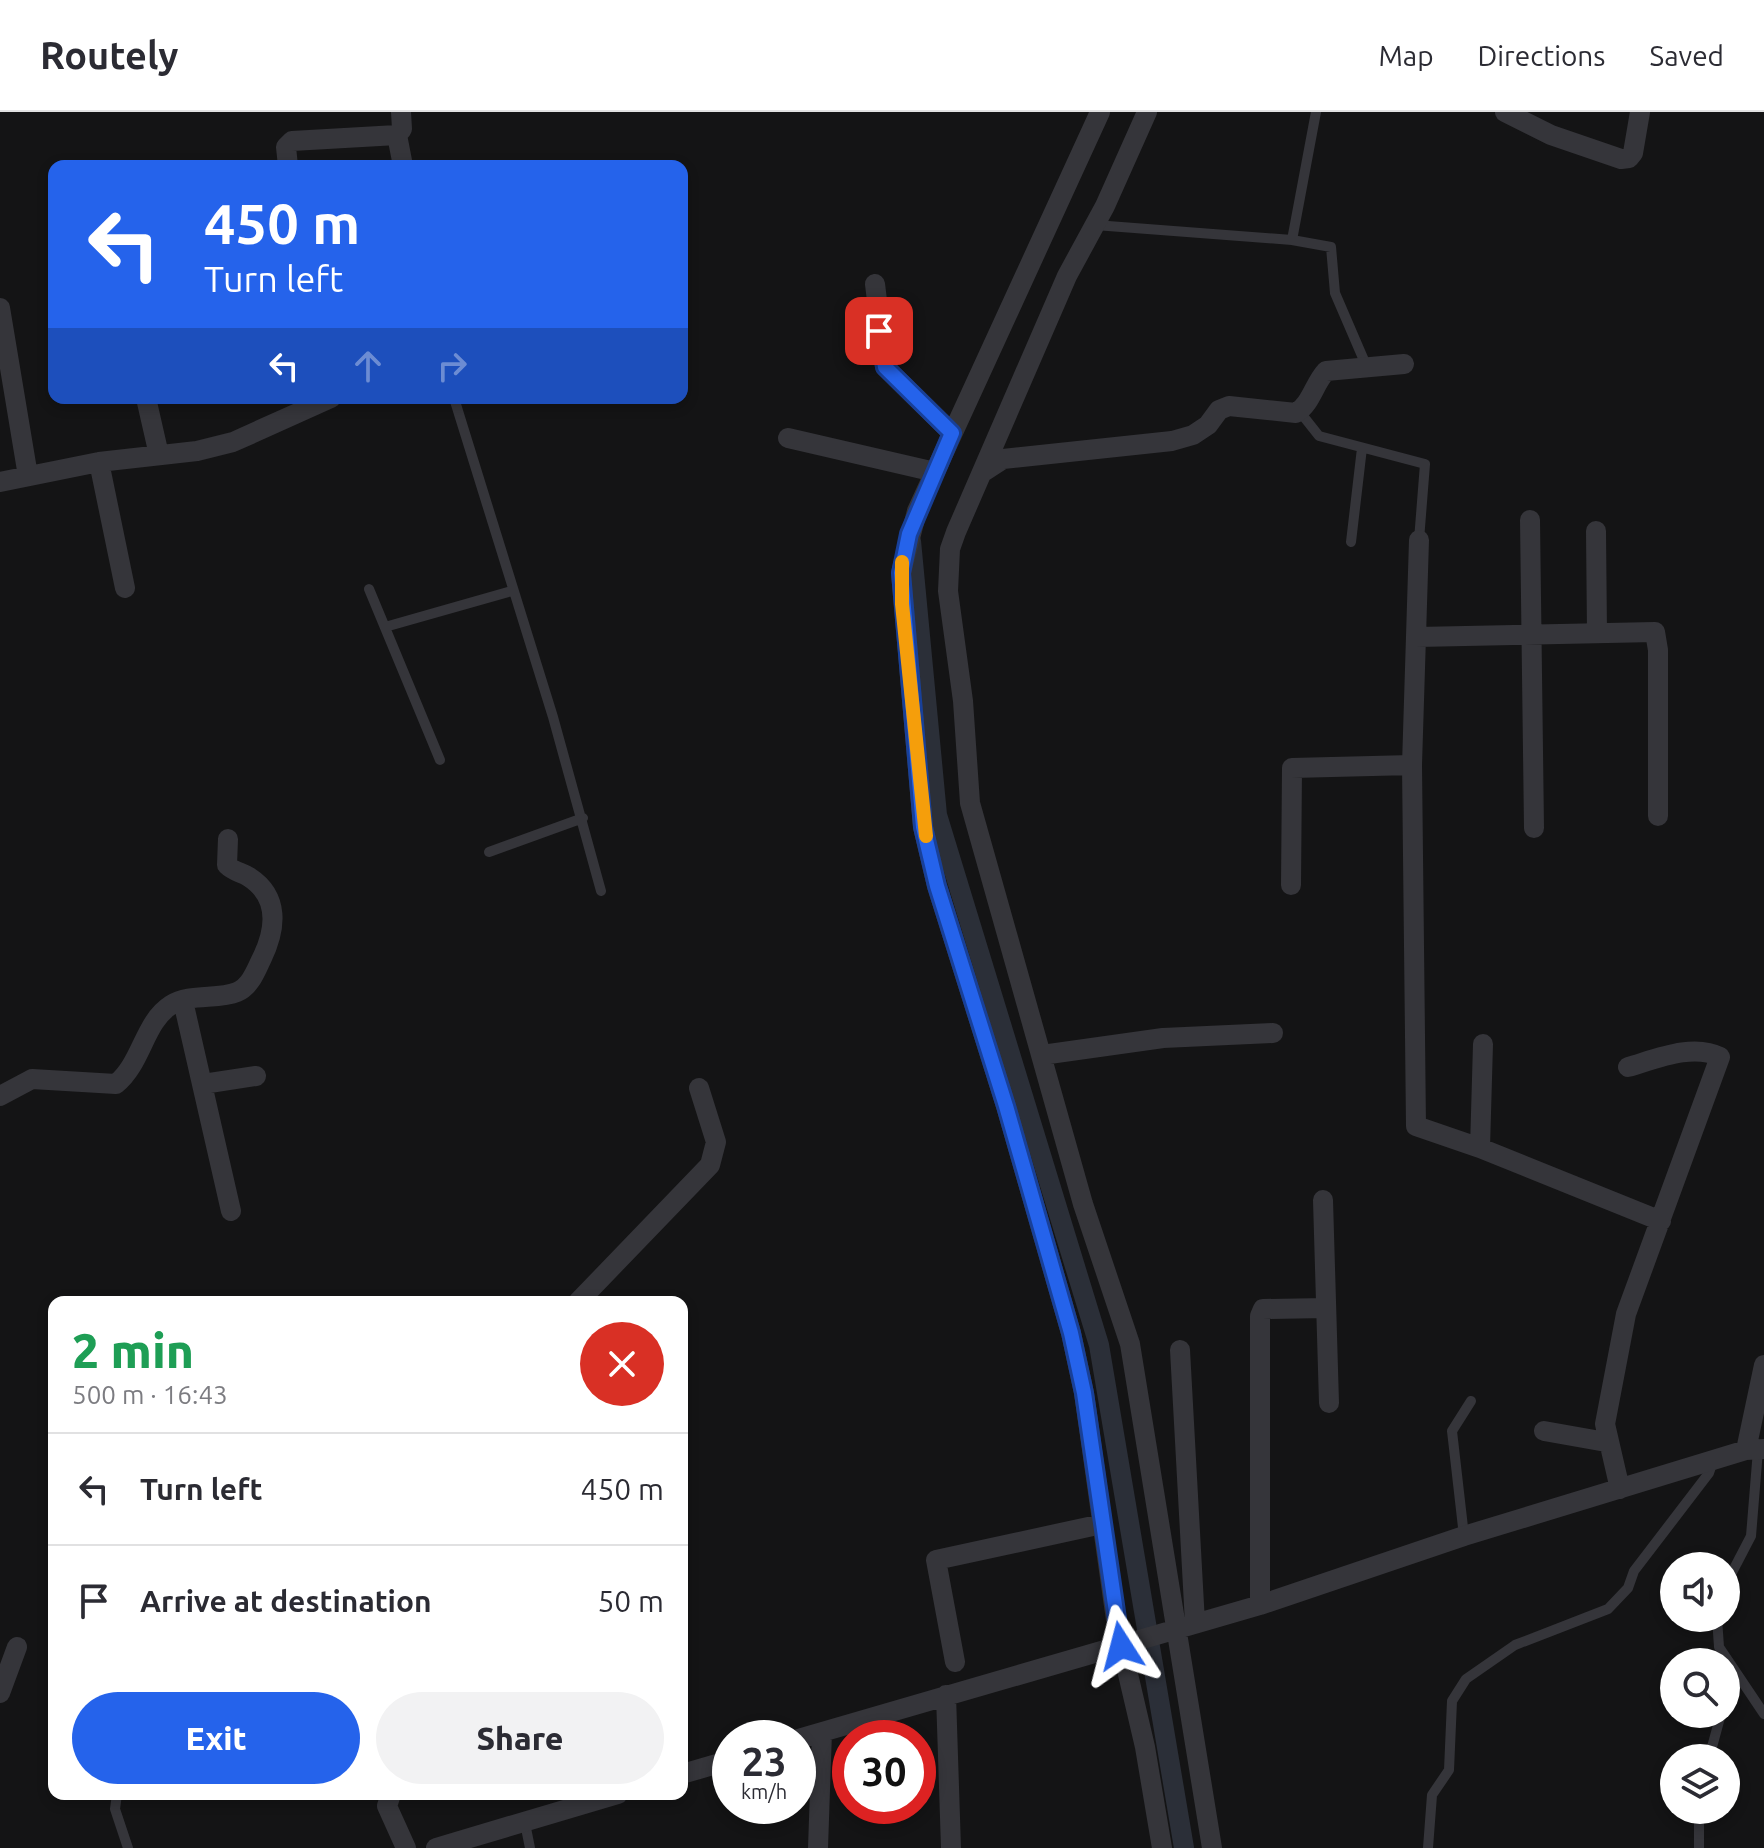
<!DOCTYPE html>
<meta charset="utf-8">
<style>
body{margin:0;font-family:Ubuntu,sans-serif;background:#f2f2f3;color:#2b2b33;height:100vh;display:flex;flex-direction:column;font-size:30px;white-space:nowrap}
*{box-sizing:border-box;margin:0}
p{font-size:26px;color:#7c7c81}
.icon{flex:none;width:44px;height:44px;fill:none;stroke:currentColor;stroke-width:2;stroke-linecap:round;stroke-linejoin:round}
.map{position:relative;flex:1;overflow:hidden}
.details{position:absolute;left:48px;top:1184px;width:640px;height:504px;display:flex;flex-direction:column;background:#fff;border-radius:16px;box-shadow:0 4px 12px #0003}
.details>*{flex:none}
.hud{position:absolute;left:48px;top:48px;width:640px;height:244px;border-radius:16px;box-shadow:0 4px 12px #0003;background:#2563eb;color:#fff;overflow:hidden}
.fabs{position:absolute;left:1660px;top:1440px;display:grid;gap:16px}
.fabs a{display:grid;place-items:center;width:80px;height:80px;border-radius:50%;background:#fff;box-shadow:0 4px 12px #0003;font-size:40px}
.speed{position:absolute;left:712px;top:1608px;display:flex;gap:16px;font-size:40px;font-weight:700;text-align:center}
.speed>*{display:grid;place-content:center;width:104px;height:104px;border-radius:50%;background:#fff;box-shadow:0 4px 12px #0003;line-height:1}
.speed small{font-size:20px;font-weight:400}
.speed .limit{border:12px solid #d22;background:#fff;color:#111}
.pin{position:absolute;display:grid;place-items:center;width:68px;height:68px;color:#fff;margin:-34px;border-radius:16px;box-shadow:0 4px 12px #0006}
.me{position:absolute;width:88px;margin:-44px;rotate:351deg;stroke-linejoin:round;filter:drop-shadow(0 0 6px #0008)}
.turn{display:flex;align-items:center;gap:28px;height:168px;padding:0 24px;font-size:36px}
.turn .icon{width:104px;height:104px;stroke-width:2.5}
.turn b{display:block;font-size:56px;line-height:68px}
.lanes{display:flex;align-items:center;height:76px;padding:0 24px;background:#0003;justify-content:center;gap:40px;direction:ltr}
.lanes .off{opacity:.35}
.round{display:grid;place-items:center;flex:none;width:84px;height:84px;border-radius:42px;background:#f2f2f3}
.overview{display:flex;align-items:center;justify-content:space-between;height:136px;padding:0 24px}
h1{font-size:48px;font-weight:800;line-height:60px;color:#1e9e55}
.cta{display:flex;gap:16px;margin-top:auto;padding:16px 24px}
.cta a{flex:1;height:92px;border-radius:48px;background:#2563eb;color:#fff;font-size:32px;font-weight:800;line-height:92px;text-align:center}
.cta a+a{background:#f2f2f3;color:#2b2b33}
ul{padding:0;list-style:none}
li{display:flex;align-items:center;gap:24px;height:112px;padding:0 24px;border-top:2px solid #e1e1e2}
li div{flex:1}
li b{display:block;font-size:30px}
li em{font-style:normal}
header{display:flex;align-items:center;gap:48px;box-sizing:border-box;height:112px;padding:0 40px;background:#fff;border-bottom:2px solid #e1e1e2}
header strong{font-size:38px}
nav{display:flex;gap:44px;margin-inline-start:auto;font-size:28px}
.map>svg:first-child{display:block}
</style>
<header>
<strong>Routely</strong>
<nav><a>Map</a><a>Directions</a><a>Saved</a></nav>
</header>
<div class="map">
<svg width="1764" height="1736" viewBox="0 0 1764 1736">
<rect width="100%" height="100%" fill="#141415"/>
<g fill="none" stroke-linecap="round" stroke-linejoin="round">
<!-- canal -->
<path stroke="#2b2f38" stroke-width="20" d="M911,429L937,703L1099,1233L1184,1736"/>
<!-- service -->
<path stroke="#35353a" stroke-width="10" d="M1095,113L1292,128L1331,135L1335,181L1366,253
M1292,128L1316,0
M454,286L553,605L601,779
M1300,300L1319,324L1425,352L1419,428
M1351,430L1362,336
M369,477L440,648
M385,515L512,479
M489,740L583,706
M1464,1424L1452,1319L1471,1289
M1726,1472L1751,1424L1758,1338
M1717,1506L1719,1535L1764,1602
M1726,1588L1735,1562
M1709,1646L1721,1602
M117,1682L115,1697L128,1736
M525,1711L530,1736
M1428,1736L1432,1683L1449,1658L1452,1589L1466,1567L1515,1533L1608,1497L1628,1476L1634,1459L1709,1361L1713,1349
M1699,1736V1698"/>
<!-- minor -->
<path stroke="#35353a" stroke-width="20" d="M1100,0L917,399L901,461L923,715L937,774L1006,994L1071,1221L1084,1281L1117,1515L1145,1635L1162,1736
M1147,0L1105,94L1067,164L956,420L950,437L948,479L963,589L970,691L1083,1092L1130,1232L1212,1736
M1505,0L1551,23L1621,47L1629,46L1633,41L1640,0
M397,23L403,54
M288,54L286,35L292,29L397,23L402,17L401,0
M875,172L885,255L952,321
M0,196L28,364
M146,286L159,343
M788,326L935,360
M99,350L125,476
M983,360L1003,347L1172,329L1193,323L1208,313L1219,298L1229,294L1296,301C1311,292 1314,272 1326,259L1404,252
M0,370L99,350L197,339L233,330L331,286
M1530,408L1534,716
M1596,419L1597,521
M1419,428L1412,653L1416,1014L1480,1036L1661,1109
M1417,525L1655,520L1658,538V704
M1291,773L1292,656L1412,653
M183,889L231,1099
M1042,943L1163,926L1273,921
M203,972L256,964
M0,984L32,967L116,972C142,951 144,910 171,893C190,881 218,888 237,880C251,874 256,858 262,846C276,817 280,785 249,765C241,760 234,760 227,753L228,727
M1480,1036L1483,932
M1323,1088L1329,1291
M578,1190L710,1053L716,1030L699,976
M1180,1238L1195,1511
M1544,1319L1606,1330
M1746,1338L1764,1253
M1620,1377L1605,1312L1626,1202L1720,945C1693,931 1656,947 1628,955
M1260,1493V1204L1263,1197L1326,1196
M955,1550L936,1448L1102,1412
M0,1581L17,1535
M946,1583L951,1736
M798,1627L1260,1493L1464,1424L1746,1338L1764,1337
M682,1662L730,1648
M391,1682L387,1694L406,1736
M436,1736L618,1682
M818,1736L822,1620"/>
</g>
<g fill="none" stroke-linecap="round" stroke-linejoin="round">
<defs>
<path id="route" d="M879,219L885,255L952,321L909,422L901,461L923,715L937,774L1006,994L1071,1221L1084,1281L1121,1534"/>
</defs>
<!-- route casing -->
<use href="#route" stroke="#184099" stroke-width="20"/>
<!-- route -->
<use href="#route" stroke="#2563eb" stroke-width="14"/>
<!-- slow -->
<path stroke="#f59e0b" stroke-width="14" d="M902,450V492L926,724"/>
</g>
</svg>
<div class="fabs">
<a><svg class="icon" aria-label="sound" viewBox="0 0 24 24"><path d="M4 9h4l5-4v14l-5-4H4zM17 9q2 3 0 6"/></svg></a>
<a><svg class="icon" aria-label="search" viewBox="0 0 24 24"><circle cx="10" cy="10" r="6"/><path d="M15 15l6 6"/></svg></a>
<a><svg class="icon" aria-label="layers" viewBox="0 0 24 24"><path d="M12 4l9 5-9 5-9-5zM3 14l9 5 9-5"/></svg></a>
</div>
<div class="speed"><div>23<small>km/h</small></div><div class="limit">30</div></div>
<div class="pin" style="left:879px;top:219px;background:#d93025"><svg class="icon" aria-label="arrive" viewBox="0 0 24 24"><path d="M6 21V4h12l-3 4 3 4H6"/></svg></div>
<svg class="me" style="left:1121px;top:1534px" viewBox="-20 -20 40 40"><path d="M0-17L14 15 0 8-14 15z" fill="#2563eb" stroke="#fff" stroke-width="4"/></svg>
<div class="hud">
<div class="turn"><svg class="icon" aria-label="left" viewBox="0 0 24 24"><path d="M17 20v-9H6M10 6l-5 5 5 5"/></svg><div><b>450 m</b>Turn left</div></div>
<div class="lanes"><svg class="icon" aria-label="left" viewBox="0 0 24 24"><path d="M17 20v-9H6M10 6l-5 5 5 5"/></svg><svg class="icon off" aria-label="ahead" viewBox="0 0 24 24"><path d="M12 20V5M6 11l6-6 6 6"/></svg><svg class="icon off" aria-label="right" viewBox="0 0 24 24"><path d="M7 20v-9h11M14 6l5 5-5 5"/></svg></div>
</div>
<section class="details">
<div class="overview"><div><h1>2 min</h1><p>500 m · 16:43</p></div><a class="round" style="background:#d93025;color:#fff"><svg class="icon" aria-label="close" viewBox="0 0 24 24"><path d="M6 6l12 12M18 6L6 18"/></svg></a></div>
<ul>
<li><svg class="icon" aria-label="left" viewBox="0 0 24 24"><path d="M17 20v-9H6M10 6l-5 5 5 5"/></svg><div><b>Turn left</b></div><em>450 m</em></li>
<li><svg class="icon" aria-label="arrive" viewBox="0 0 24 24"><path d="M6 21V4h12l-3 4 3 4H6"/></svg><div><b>Arrive at destination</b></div><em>50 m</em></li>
</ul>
<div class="cta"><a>Exit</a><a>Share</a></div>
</section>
</div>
